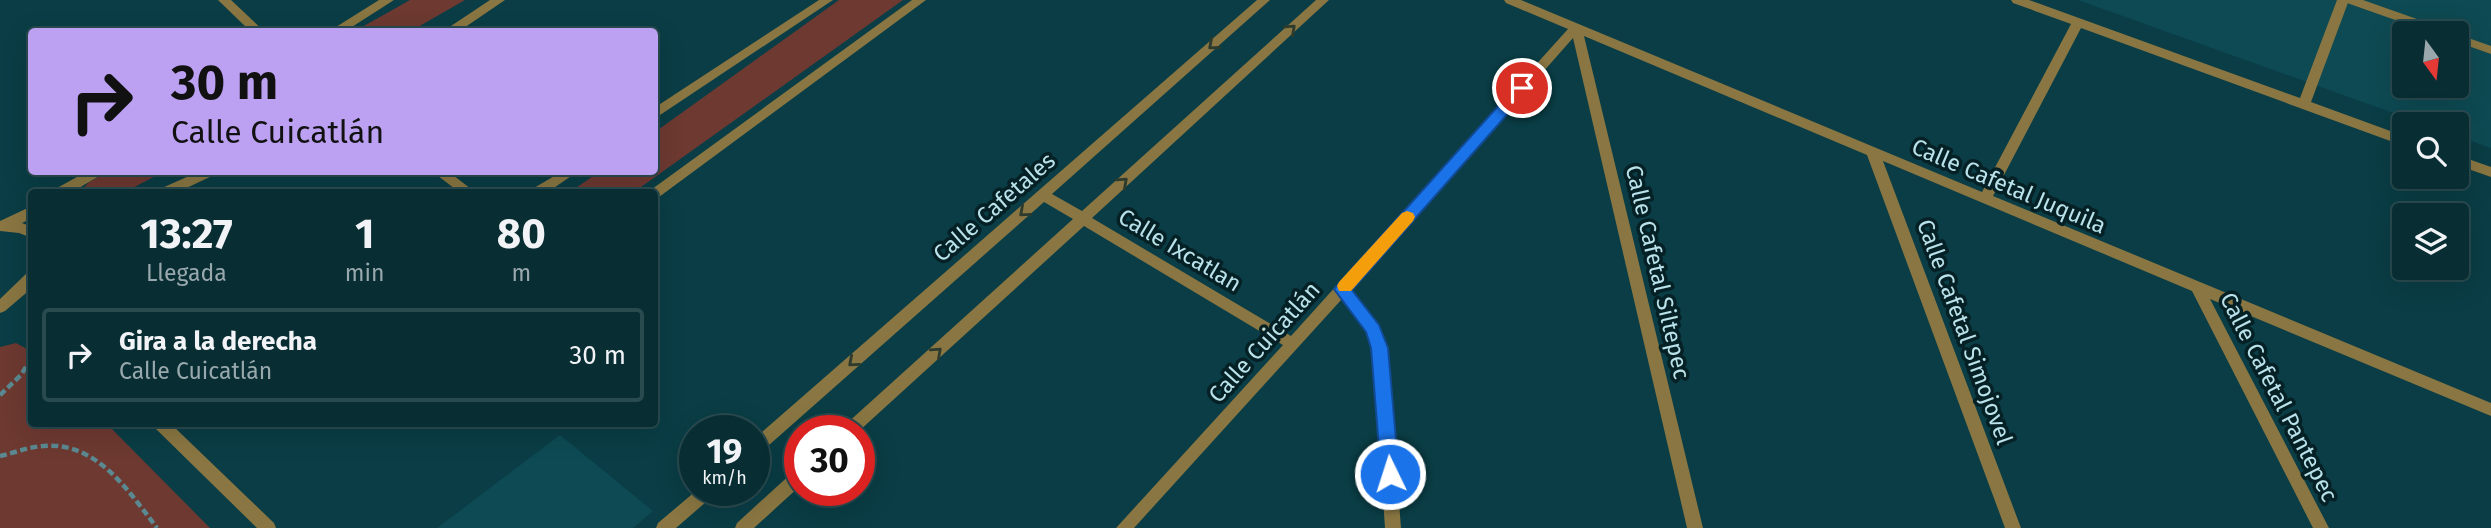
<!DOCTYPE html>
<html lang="es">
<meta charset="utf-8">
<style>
body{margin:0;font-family:"Fira Sans",sans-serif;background:#163a40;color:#f1f3f6;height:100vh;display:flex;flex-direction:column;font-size:26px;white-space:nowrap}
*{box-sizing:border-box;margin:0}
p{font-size:23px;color:#98a8ac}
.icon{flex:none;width:38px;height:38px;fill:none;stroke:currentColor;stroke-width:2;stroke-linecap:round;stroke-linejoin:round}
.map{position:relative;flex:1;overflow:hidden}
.drawer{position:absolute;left:28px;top:189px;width:630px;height:238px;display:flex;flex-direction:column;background:#082e34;border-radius:7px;box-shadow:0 7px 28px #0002,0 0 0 2px #294a4f}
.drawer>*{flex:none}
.top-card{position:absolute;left:28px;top:28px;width:630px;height:147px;border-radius:7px;box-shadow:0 7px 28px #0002,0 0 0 2px #294a4f;background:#bca0f2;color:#111;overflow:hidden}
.needle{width:46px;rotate:165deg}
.buttons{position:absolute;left:2392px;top:21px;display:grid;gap:14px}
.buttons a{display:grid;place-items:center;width:77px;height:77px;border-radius:7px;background:#082e34;box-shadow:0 7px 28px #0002,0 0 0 2px #294a4f;font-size:35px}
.speed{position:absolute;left:679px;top:415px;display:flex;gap:14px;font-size:35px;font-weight:700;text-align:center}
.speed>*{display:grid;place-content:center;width:91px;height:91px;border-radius:50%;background:#082e34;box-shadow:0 7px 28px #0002,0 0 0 2px #294a4f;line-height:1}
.speed small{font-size:18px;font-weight:400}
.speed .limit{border:10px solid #d22;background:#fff;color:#111}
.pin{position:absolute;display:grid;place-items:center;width:60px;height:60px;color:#fff;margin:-30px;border:4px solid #fff;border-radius:50%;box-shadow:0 2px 7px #0007}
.me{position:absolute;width:77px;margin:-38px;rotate:356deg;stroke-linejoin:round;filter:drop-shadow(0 0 5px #0008)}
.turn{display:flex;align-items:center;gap:24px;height:147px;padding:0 28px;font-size:32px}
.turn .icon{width:91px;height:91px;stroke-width:2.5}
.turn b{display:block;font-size:49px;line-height:60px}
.eta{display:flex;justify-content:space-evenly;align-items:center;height:119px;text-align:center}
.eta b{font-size:42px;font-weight:700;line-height:49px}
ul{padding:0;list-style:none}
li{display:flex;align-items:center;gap:21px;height:94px;margin:0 14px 10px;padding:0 14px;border:4px solid #294a4f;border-radius:7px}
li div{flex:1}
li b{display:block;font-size:26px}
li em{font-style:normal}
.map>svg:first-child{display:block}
</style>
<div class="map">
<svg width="2491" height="528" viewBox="0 0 2491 528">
<rect width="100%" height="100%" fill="#0a3d45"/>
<!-- built -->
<path fill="#0e4a53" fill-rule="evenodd" d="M2078,0H2491V148L2457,136V124H2424ZM2404,33H2457V86H2404Z
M560,435L653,511L633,528H437Z"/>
<!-- green -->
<path fill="#6d3931" d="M410,0H465L411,31H355Z
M839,0H903L634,192H570L599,172H654L655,132Z
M108,172H163L125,192H80L89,182Z
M16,343L31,351L32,424H107L210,528H0V347Z"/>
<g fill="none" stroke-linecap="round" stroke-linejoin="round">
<!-- path -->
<path stroke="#5b8991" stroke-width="4.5" stroke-dasharray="7 3.5" stroke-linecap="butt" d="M0,395L21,375L32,357
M0,456C14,453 28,447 43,446C96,441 128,490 157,528"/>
<!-- lane -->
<path fill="#897642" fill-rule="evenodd" d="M2345,0H2363L2448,30L2450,33H2432L2347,3Z
M2457,34L2491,46V54L2457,42Z"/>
<!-- street -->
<path fill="#897642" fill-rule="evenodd" d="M218,0H231L265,32H251Z
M379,0H394L344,32H328Z
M490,0H505L458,32H442Z
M819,0H833L654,119V108Z
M912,0H926L659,197L654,198V192H648Z
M1257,0H1270L1052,194L1082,211L1316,0H1329L1092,218L1291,336L1568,29L1506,3L1504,0H1521L1982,192L2071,24L2013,3L2011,0H2029L2300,98L2337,0H2349L2311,102L2404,136V146L2081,28L1993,196L2491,403V416L2210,299L2329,528H2313L2192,291L1883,161L2021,528H2005L1867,155L1584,36L1703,528H1687L1573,38L1351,289L1378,326L1387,348L1401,528H1385L1373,348L1367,333L1342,299L1134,528H1116L1283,345L1084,226L859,431L843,430L845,425L1073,219L1044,202L759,454L754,456V439Z
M2457,155L2491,167V177L2457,165Z
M86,172H103L101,175L72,192H56L57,188Z
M198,172H216L214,175L178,192H160L162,188Z
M433,172H449L475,192H459Z
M561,172H577L548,192H533L534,188Z
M32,206V218L22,223L32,227V238L19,233L0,231V221Z
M32,272V288L5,311L0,313V299L27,273Z
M154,424H171L274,523L276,528H257L156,429Z
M800,469V486L754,528H735L737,523L794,471Z
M697,490H716L714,495L676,528H656L658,523Z"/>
</g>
<!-- one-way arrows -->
<defs><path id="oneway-chevron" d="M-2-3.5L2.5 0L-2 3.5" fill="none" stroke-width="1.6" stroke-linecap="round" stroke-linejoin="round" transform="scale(1.75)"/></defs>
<g stroke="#2d3b2e">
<use href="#oneway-chevron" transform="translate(1291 29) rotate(-42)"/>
<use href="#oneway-chevron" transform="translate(1213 45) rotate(139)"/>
<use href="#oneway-chevron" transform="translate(1123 182) rotate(-42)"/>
<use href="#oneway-chevron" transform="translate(1024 212) rotate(139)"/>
<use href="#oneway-chevron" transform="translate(937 352) rotate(-42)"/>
<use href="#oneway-chevron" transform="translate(853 362) rotate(139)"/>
</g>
<!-- route -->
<path fill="#1a73e8" stroke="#114b97" stroke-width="2" d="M1522,83L1527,85V92L1352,290L1379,325L1388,348L1399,474L1396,479L1390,482L1383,479L1381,474L1371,348L1366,332L1334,289L1517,85Z"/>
<!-- slow -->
<path fill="#f59e0b" d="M1407,211L1413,213L1415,217L1413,221L1351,291H1339L1337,286L1339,282L1402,213Z"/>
<g text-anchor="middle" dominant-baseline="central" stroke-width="7" stroke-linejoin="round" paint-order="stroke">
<!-- street labels -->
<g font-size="23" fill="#bae2ea" stroke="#052126">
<text transform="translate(2009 186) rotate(23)">Calle Cafetal Juquila</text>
<text transform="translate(994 207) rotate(-41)">Calle Cafetales</text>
<text transform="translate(1180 250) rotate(31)">Calle Ixcatlan</text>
<text transform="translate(1658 272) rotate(77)">Calle Cafetal Siltepec</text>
<text transform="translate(1965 332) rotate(70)">Calle Cafetal Simojovel</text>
<text transform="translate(1264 342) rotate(-48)">Calle Cuicatlán</text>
<text transform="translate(2279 397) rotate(63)">Calle Cafetal Pantepec</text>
</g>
</g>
</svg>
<div class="buttons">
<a><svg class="needle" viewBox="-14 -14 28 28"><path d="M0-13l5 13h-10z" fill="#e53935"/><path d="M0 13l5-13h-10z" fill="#98a8ac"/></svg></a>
<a><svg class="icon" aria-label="search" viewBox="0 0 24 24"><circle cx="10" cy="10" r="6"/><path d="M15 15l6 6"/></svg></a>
<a><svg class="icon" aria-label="layers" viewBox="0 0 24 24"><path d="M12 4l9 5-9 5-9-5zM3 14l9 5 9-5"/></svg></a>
</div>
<div class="speed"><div>19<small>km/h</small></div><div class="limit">30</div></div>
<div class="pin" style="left:1522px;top:88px;background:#d93025"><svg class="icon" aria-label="arrive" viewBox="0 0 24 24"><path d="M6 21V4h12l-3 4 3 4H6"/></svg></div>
<svg class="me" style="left:1390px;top:474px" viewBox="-20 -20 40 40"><circle r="17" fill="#1a73e8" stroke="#fff" stroke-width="3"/><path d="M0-11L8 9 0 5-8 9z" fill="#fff"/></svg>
<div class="top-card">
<div class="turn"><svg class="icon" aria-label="right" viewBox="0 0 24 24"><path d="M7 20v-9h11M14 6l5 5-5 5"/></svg><div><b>30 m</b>Calle Cuicatlán</div></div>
</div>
<section class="drawer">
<div class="eta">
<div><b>13:27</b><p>Llegada</p></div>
<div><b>1</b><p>min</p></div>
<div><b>80</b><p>m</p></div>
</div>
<ul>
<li><svg class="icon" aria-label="right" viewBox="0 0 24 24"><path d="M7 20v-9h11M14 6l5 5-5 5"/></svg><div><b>Gira a la derecha</b><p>Calle Cuicatlán</p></div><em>30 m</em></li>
</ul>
</section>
</div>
